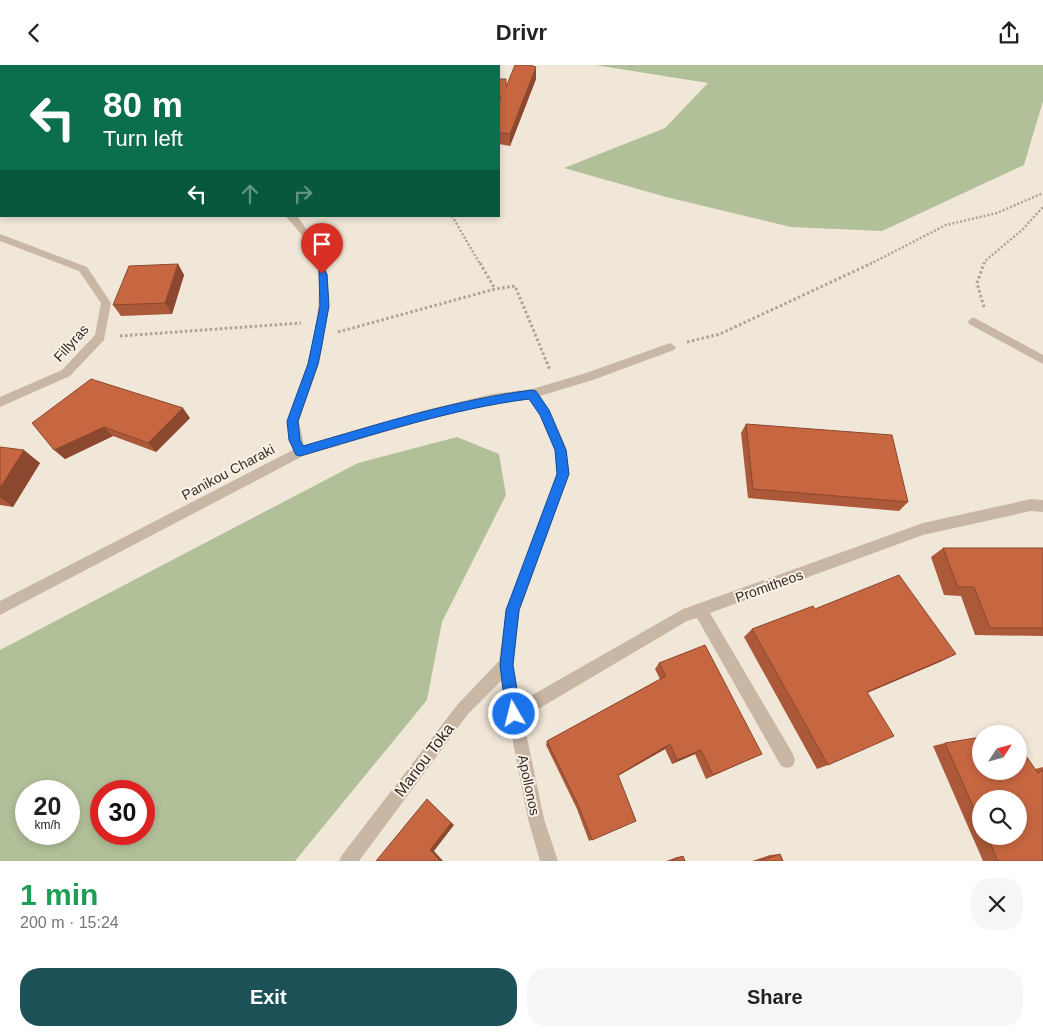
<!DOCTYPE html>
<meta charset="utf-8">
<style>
body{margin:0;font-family:Arial,sans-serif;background:#f6f6f6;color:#222;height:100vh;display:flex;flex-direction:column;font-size:19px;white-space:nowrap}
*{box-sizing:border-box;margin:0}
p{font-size:16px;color:#767676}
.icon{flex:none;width:28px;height:28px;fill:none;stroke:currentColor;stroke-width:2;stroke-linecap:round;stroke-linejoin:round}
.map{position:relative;height:796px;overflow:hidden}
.sheet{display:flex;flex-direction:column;background:#fff;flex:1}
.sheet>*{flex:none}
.banner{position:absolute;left:0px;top:0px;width:500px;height:152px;box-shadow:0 2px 8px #0003;background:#0b6e4f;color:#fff;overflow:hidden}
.needle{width:32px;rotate:54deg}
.buttons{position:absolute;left:972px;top:660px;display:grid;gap:10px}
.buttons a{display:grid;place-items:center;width:55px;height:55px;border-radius:50%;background:#fff;box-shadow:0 2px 8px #0003;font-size:25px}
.speed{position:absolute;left:15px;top:715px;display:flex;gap:10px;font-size:25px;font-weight:700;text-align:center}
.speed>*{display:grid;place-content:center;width:65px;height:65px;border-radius:50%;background:#fff;box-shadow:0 2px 8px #0003;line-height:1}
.speed small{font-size:12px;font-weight:400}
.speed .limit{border:8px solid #d22;background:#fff;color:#111}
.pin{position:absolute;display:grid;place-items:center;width:42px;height:42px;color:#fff;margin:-51px -21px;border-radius:50% 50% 50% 0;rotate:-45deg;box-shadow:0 0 5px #0007}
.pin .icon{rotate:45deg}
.me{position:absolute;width:55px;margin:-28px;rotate:352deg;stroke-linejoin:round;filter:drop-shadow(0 0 4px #0008)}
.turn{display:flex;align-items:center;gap:18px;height:105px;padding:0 20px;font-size:22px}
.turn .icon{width:65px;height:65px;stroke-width:2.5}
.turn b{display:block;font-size:35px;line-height:42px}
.lanes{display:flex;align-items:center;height:48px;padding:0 20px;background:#0003;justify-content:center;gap:25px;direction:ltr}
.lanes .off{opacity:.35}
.round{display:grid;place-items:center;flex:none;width:52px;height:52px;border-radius:20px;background:#f6f6f6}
.head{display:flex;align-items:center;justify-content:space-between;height:85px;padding:0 20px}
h1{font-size:30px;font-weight:600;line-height:38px;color:#1e9e55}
.button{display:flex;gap:10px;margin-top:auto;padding:10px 20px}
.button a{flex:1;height:58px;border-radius:20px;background:#1c5157;color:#fff;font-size:20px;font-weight:600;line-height:58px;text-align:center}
.button a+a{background:#f6f6f6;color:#222}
header{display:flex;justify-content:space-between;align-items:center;height:65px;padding:0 20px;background:#fff;font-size:22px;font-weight:600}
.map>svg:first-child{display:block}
</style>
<header><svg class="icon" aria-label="back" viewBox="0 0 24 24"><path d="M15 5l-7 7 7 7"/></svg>Drivr<svg class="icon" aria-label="share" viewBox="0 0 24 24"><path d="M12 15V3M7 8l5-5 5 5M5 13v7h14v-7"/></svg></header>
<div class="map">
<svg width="1043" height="796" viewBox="0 0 1043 796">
<rect width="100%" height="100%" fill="#f1e7d9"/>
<!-- green -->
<path fill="#b2c099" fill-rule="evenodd" d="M595,0H1043V36L1024,100L882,166L791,162L666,132L564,103L665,63L708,18Z
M457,372L499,389L506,430L442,557L427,635L295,796H0V585L358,398ZM26,726H69V769H26ZM101,726H144V769H101Z"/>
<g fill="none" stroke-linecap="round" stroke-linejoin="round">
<!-- path-far1 -->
<path stroke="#b5a18f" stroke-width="2.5" stroke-dasharray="2 2" stroke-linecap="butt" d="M452,151L480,199
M870,199L946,160L997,148L1043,128
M984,199L985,196L1022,165L1043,142"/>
<!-- path -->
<path stroke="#b5a18f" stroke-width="3" stroke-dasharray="2.5 2.5" stroke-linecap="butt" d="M480,198L495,224
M984,242L977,218L984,198
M338,267L495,224L515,221L550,305
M120,271L301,258
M687,277L720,269L872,198"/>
<!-- minor -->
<path fill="#c9b7a5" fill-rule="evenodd" d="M197,0H207L208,1H198Z
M343,0H351V1H343Z
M0,48L1,49V54H0Z
M285,151L298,152L326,193L329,241L319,299L299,356L304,381L422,346L492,329L532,324L586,308L670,278L676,282L674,285L593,315L540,331L551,348L567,385L569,409L520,545L513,600L520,637L683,544L923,458L1031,434L1043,435V447L1031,446L923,470L710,548L793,689L795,695L793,701L787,703L781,701L697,553L687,556L523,653L544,754L558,796H540L528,754L501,616L468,649L359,796H339L342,790L458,639L499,596L506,545L557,409L555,385L540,350L529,334L492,339L422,356L303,391L0,550V536L293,385C282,357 294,338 303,312C314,281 324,227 316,195C313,182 294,160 285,151Z
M0,169L87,202L111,238L104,275L70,311L0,342V332L62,305L95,270L101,238L79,206L0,176Z
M973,252L1043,290V299L969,259L968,256Z"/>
</g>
<!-- wall -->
<path fill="#ab5939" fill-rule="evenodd" d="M234,0H305L304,1H237Z
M536,2V14L510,81L499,79V14L507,20Z
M178,199L184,210L172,249L121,251L113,240Z
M190,353L156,387L113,371L65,394L32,358Z
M746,359L908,437L899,446L748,433L741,368Z
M0,382L40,398L13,442L0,440Z
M943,483H1043V571L975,570L961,531L944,530L931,492Z
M815,544L942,596L867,628L828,700L817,704L744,572L752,564Z
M659,598L762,689L706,714L695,689L672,699L665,684L618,711L636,756L589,776L577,744L546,680L547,676L660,614L655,604Z
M945,678L1035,704L1043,702V796H983L933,681ZM981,734L1019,771H981Z
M780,789L783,796H752L770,790Z
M683,791L685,796H666L677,792Z"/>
<!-- shaded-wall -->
<path fill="#8b482e" d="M291,0H305L304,1H290Z
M536,2V14L510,81V69Z
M178,199L184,210L172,249L165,238Z
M183,343L190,353L156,387L148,378Z
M104,362L113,371L65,394L54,385Z
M24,385L40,398L13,442L0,432V423Z
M956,589L942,596L855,633L867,627Z
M670,679L665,684L614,713L618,710Z
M701,685L695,689L672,699L677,695Z
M427,734L454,760L434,786L443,796H440L430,785Z"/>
<!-- building -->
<path fill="#c76742" stroke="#8b482e" d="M263,0H291L290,1H268Z
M349,0H387V1H349Z
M515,0H530L536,2L510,69L499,68V38L501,32H499V14H506V22Z
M178,199L165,238L113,240L129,201Z
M91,314L183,343L148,378L104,362L54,385L32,358Z
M746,359L892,370L908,437L753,424Z
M0,382L24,385L0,423Z
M943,483H1043V563H990L974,522H958Z
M899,510L956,589L867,627L894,671L828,700L752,564L813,541L815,544Z
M705,580L762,689L713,710L701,685L677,695L670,679L618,710L636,756L592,775L579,742L547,676L666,611L659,598Z
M981,672V706H1019V681L1038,708L1043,705V796H998L987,771H1019V734H981V759L945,678Z
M427,734L451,758L430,785L440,796H376Z
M780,789L783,796H760Z
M683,791L685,796H671Z"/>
<!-- route -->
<path fill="#1a73e8" stroke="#114b97" d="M319,206H325L327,209L329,241L321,285L318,299L298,356L300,375L303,381C379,359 454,335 532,325L536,326L549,345L566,385L569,409L519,545L513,600L521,649L518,654L514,656L509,654L506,649L500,600L506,545L557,409L555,385L540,350L529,334C451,344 376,369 300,391L296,390L289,375L287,356L308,299L320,241Z"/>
<g text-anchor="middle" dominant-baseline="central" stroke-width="4" stroke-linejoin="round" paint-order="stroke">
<!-- street labels -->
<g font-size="14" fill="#352c27" stroke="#f9f1e5">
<text transform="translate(71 278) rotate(-48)">Fillyras</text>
<text transform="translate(228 407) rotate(-28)">Panikou Charaki</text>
<text transform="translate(769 521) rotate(-20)">Promitheos</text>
<text transform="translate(529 720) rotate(78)">Apollonos</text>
</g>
<!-- near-street labels -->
<g font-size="16" fill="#352c27" stroke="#f9f1e5">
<text transform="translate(424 695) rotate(-53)">Mariou Toka</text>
</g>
</g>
</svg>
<div class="buttons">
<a><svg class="needle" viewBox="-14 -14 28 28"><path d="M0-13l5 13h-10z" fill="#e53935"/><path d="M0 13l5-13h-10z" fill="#767676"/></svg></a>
<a><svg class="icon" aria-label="search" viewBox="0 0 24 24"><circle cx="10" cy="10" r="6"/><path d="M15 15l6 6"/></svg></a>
</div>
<div class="speed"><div>20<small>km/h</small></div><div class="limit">30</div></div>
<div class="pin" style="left:322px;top:209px;background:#d93025"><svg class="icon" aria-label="arrive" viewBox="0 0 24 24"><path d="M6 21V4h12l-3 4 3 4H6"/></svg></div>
<svg class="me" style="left:514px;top:649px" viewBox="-20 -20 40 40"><circle r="17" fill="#1a73e8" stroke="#fff" stroke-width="3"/><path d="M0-11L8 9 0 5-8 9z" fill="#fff"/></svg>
<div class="banner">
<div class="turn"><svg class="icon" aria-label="left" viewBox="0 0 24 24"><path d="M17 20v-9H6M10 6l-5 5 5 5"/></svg><div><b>80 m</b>Turn left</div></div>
<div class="lanes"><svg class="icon" aria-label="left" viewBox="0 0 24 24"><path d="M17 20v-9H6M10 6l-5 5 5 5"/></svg><svg class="icon off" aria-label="ahead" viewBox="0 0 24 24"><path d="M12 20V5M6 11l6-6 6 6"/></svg><svg class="icon off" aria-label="right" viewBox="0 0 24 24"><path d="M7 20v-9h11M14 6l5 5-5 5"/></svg></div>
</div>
</div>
<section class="sheet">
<div class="head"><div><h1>1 min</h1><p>200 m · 15:24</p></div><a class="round"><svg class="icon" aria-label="close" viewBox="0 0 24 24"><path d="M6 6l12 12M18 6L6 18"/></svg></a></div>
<div class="button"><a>Exit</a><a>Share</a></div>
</section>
